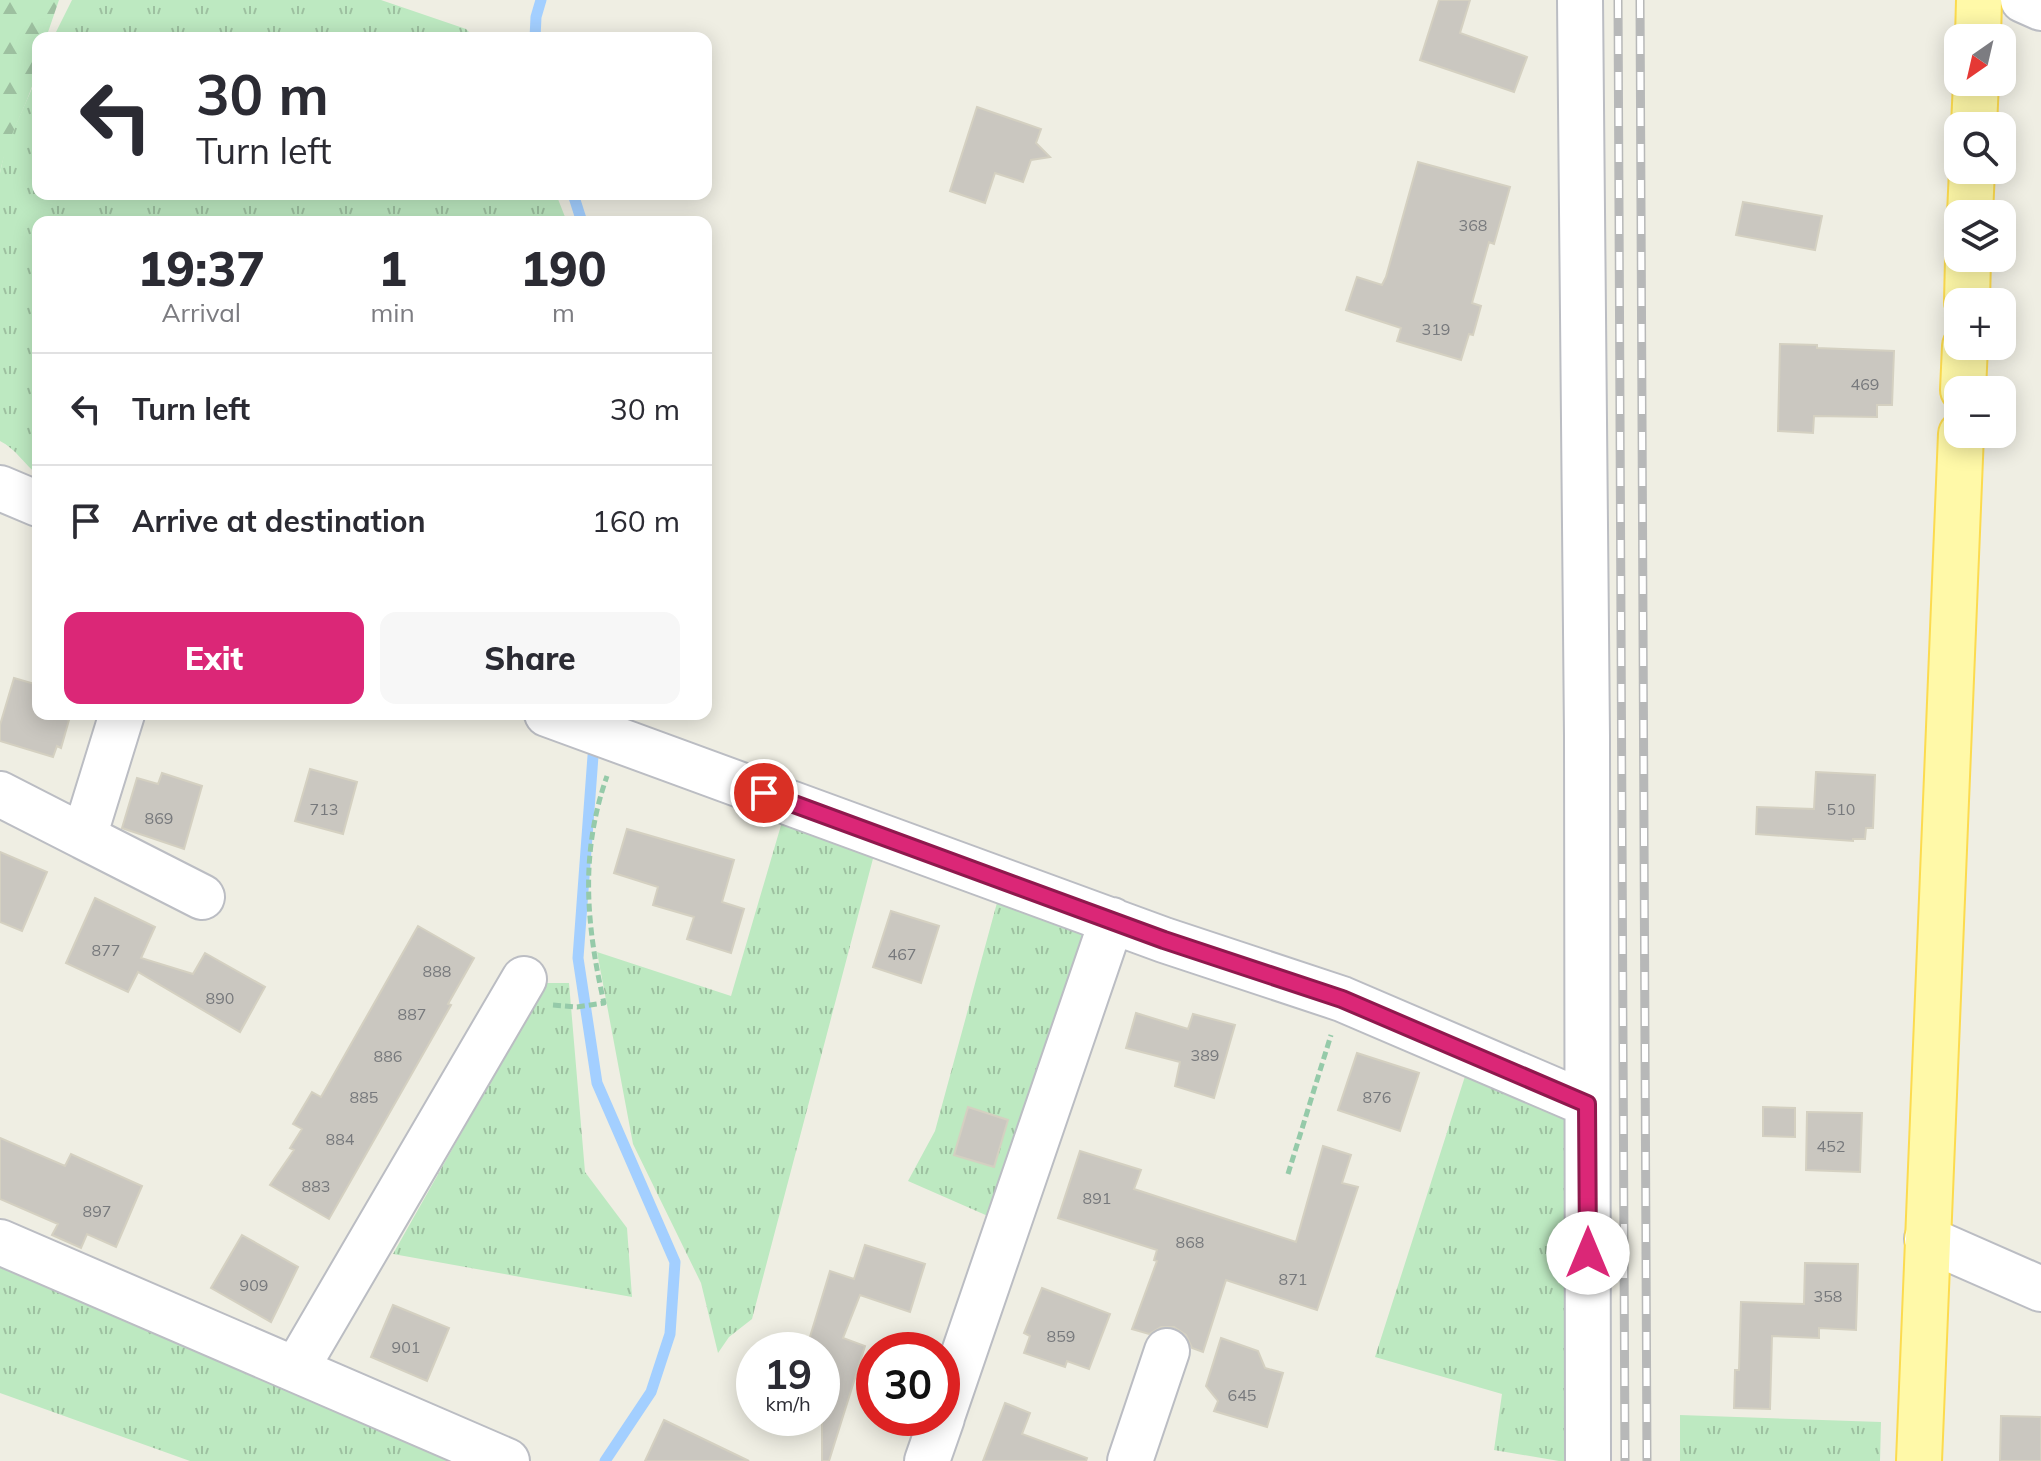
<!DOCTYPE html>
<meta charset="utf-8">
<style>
body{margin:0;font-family:Mulish,sans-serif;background:#f7f7f7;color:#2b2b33;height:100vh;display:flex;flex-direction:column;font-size:30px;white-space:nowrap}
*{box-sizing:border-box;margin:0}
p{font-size:26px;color:#7c7c81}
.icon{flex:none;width:44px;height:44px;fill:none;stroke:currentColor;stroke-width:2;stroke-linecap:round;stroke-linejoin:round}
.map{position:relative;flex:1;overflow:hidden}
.panel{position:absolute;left:32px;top:216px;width:680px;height:504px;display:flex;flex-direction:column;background:#fff;border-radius:16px;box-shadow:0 4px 20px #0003}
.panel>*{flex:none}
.top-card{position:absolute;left:32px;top:32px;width:680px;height:168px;border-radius:16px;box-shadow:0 4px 20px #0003;background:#fff;color:#2b2b33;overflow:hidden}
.needle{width:52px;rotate:214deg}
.buttons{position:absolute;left:1944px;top:24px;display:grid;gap:16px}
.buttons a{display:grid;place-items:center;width:72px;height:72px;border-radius:16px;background:#fff;box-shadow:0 4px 20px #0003;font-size:40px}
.speed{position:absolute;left:736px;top:1332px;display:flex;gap:16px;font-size:40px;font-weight:700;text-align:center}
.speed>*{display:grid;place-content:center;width:104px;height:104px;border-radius:50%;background:#fff;box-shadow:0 4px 20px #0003;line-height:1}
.speed small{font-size:20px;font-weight:400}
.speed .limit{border:12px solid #d22;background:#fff;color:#111}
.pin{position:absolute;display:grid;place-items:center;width:68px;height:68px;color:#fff;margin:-34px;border:4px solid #fff;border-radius:50%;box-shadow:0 2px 8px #0007}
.me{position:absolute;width:88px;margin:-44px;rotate:0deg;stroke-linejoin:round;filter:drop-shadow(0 0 6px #0008)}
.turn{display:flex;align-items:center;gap:28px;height:168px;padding:0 32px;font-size:36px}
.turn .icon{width:104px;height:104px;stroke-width:2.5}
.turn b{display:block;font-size:56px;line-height:68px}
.eta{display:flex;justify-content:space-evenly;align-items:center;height:136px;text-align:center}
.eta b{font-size:48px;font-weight:800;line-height:56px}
.cta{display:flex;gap:16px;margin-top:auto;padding:16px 32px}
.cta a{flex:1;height:92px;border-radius:16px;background:#db2777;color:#fff;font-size:32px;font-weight:800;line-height:92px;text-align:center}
.cta a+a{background:#f7f7f7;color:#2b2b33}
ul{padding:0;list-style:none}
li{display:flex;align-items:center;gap:24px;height:112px;padding:0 32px;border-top:2px solid #e1e1e2}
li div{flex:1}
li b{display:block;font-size:30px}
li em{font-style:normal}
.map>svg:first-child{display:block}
</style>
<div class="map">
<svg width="2041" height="1461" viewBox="0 0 2041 1461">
<defs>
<pattern id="grass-tufts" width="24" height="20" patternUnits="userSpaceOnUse" patternTransform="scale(2)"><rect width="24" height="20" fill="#bde9c1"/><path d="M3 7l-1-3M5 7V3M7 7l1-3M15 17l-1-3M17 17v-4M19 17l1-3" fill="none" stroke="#9dc0a0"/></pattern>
<pattern id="forest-firs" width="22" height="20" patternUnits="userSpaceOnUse" patternTransform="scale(2)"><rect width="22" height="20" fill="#bde9c1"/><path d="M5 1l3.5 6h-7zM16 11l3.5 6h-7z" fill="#9dc0a0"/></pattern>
</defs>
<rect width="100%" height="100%" fill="#efeee3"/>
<!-- grass -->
<path fill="url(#grass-tufts)" d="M72,0H381L466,29L475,38H53Z
M38,75V194H556L567,222H38V475C24,464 16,449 0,441V173L5,149Z
M784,815L875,851L752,1319L729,1337L718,1353L701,1283L633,1144L597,952L731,996Z
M998,899L1086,930L997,1220L908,1181L935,1131Z
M546,983H569L585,1172L627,1228L632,1297L393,1254Z
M1467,1070L1570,1113L1576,1461H1559L1494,1450L1502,1394L1375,1357Z
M0,1259L479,1461H190L0,1393Z
M1680,1415L1881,1422L1880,1461H1680Z"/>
<!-- forest -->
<path fill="url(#forest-firs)" d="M0,0H59L46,38H38C38,46 39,56 38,64C31,102 7,135 0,173Z"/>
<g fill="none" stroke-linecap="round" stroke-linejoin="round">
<!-- stream -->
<path stroke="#a3cfff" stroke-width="11" d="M535,38L536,17L541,0
M573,194L582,222
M600,743L593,756L578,958L597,1083L675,1262L670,1334L651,1392L605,1461"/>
</g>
<!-- building -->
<path fill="#cac7c0" stroke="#d4d0c1" stroke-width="2" d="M1439,0H1470L1460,33L1527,57L1514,92L1420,60Z
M977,107L1041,129L1036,143L1050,157L1031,160L1023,182L995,173L985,203L950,191Z
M1418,162L1510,187L1494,244L1489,242L1472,303L1481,306L1473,335L1469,334L1461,360L1397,341L1401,328L1346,310L1357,277L1382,285L1386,277Z
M1743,202L1822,216L1815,250L1736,235Z
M1780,344L1817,345V348L1894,351L1892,405H1877V417L1814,416L1813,433L1778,431Z
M14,678L38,685V714H52L69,720L61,748L57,746L53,757L0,741V725Z
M310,769L357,782L343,834L295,821Z
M1816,772L1875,775L1873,828H1866L1865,839H1853V841L1756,834L1757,807L1814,809Z
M162,773L202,786L184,849L122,828L137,778L158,784Z
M627,829L734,860L722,902L744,909L731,953L687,939L694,917L653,905L658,887L614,873Z
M0,852L47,872L22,931L0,922Z
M95,898L155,927L141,958L193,974L205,953L265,987L240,1032L138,972L128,992L66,963Z
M891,911L939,926L921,983L873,967Z
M418,926L474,958L448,1004L451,1005L329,1219L270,1185L294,1150L290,1148L302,1129L293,1124L312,1092L321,1097Z
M1136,1013L1188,1029L1193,1014L1235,1025L1214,1098L1175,1086L1180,1062L1126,1048Z
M1357,1053L1419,1073L1400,1131L1338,1110Z
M968,1107L1008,1120L994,1167L954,1155Z
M1763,1107L1795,1108V1137L1763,1136Z
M1807,1112L1862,1113L1860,1172L1806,1170Z
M0,1138L65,1166L71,1154L142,1186L116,1247L87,1234L81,1248L52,1235L58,1224L0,1199Z
M1323,1146L1351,1155L1342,1183L1358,1187L1317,1310L1226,1280L1203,1352L1192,1348L1186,1335L1174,1327H1161L1149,1334L1132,1329L1157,1261L1154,1260L1157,1250L1058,1218L1080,1151L1141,1170L1134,1189L1296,1242Z
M242,1235L298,1267L271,1322L211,1288Z
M865,1245L925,1264L910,1312L860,1295L843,1338L865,1346L829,1461H822V1350H806L830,1271L854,1279Z
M1805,1263L1858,1264L1856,1330L1819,1328V1338L1772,1336L1770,1409L1734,1408L1735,1370H1739L1741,1302L1804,1304Z
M1042,1288L1110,1314L1089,1369L1067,1361L1065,1367L1024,1353L1030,1336L1024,1333Z
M393,1305L449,1328L427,1381L371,1357Z
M1221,1338L1258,1351L1265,1368L1283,1373L1267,1427L1214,1411L1218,1401L1206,1386Z
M1005,1403L1030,1413L1022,1434L1087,1458L1086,1461H983Z
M2001,1416L2041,1417V1461H2000Z
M664,1420L749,1461H645Z"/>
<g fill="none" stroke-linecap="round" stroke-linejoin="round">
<defs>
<path id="minor" d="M1580,0L1587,736L1588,1461
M2023,0L2041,8
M0,488L38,504
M122,714L84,837L202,897
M547,714L1164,940L1342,999L1587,1104
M0,794L84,837
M1927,1239L2041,1289
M0,1242L507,1461
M296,1369L524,979
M942,1417L1112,920
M927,1461L942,1418
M1130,1461L1167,1351"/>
<path id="major" d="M1978,38L1979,0
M1974,126L1976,82
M1970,214L1972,170
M1967,302L1968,258
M1963,390L1965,346
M1919,1461L1961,434"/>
</defs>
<!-- minor casing -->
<use href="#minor" stroke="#bbbdc3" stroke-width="48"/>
<!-- major casing -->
<use href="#major" stroke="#fcdb4f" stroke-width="48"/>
<!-- path -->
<path stroke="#95caa9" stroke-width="5" stroke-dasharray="8 4" stroke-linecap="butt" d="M553,1005L577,1007L604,1003C586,924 580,853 607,776
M1288,1174L1331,1035"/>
<!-- minor -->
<use href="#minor" stroke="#fff" stroke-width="44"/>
<!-- major -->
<use href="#major" stroke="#fff9a8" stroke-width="44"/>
<defs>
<path id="rail" d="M1618,0L1625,1461
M1640,0L1647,1461"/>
</defs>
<!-- rail casing -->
<use href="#rail" stroke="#b7b8b8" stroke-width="9"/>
<!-- rail -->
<use href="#rail" stroke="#fff" stroke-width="6" stroke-dasharray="18" stroke-linecap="butt"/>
</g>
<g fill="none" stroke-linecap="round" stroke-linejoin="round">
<defs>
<path id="route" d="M764,793L1164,940L1342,999L1587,1104L1588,1253"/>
</defs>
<!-- route casing -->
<use href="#route" stroke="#8e194d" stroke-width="20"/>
<!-- route -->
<use href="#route" stroke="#db2777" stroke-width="14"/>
</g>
<g text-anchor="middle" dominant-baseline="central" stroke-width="6" stroke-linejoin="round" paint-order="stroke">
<!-- number labels -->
<g font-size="16" fill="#77797c">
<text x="1473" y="225">368</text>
<text x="1436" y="329">319</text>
<text x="1865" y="384">469</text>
<text x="324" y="809">713</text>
<text x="1841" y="809">510</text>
<text x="159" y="818">869</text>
<text x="106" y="950">877</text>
<text x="902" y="954">467</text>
<text x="437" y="971">888</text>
<text x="220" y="998">890</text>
<text x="412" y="1014">887</text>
<text x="1205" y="1055">389</text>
<text x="388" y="1056">886</text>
<text x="364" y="1097">885</text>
<text x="1377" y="1097">876</text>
<text x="340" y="1139">884</text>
<text x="1831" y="1146">452</text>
<text x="316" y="1186">883</text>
<text x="1097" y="1198">891</text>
<text x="97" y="1211">897</text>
<text x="1190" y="1242">868</text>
<text x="1293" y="1279">871</text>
<text x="254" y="1285">909</text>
<text x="1828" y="1296">358</text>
<text x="1061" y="1336">859</text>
<text x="406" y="1347">901</text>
<text x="1242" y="1395">645</text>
</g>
</g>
</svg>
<div class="buttons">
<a><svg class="needle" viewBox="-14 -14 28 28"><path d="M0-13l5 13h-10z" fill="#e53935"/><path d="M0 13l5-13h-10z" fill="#7c7c81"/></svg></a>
<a><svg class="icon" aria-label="search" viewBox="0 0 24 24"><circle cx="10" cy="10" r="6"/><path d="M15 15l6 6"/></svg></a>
<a><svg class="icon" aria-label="layers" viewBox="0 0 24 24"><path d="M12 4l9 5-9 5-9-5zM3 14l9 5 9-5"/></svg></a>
<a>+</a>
<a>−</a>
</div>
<div class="speed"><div>19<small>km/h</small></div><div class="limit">30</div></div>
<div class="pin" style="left:764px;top:793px;background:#d93025"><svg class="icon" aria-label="arrive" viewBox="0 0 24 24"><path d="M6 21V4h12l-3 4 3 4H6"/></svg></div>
<svg class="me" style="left:1588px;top:1253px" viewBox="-20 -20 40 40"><circle r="19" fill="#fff"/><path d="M0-13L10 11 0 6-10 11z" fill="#db2777"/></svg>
<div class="top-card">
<div class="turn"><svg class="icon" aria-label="left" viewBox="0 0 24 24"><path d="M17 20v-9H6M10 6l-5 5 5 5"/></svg><div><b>30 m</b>Turn left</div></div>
</div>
<section class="panel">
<div class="eta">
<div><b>19:37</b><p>Arrival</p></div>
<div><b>1</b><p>min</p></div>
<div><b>190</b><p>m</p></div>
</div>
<ul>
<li><svg class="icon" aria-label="left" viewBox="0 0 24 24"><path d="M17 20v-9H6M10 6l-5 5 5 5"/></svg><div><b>Turn left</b></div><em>30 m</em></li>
<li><svg class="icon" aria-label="arrive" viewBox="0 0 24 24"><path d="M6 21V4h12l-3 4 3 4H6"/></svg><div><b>Arrive at destination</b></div><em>160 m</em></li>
</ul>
<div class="cta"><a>Exit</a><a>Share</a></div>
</section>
</div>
